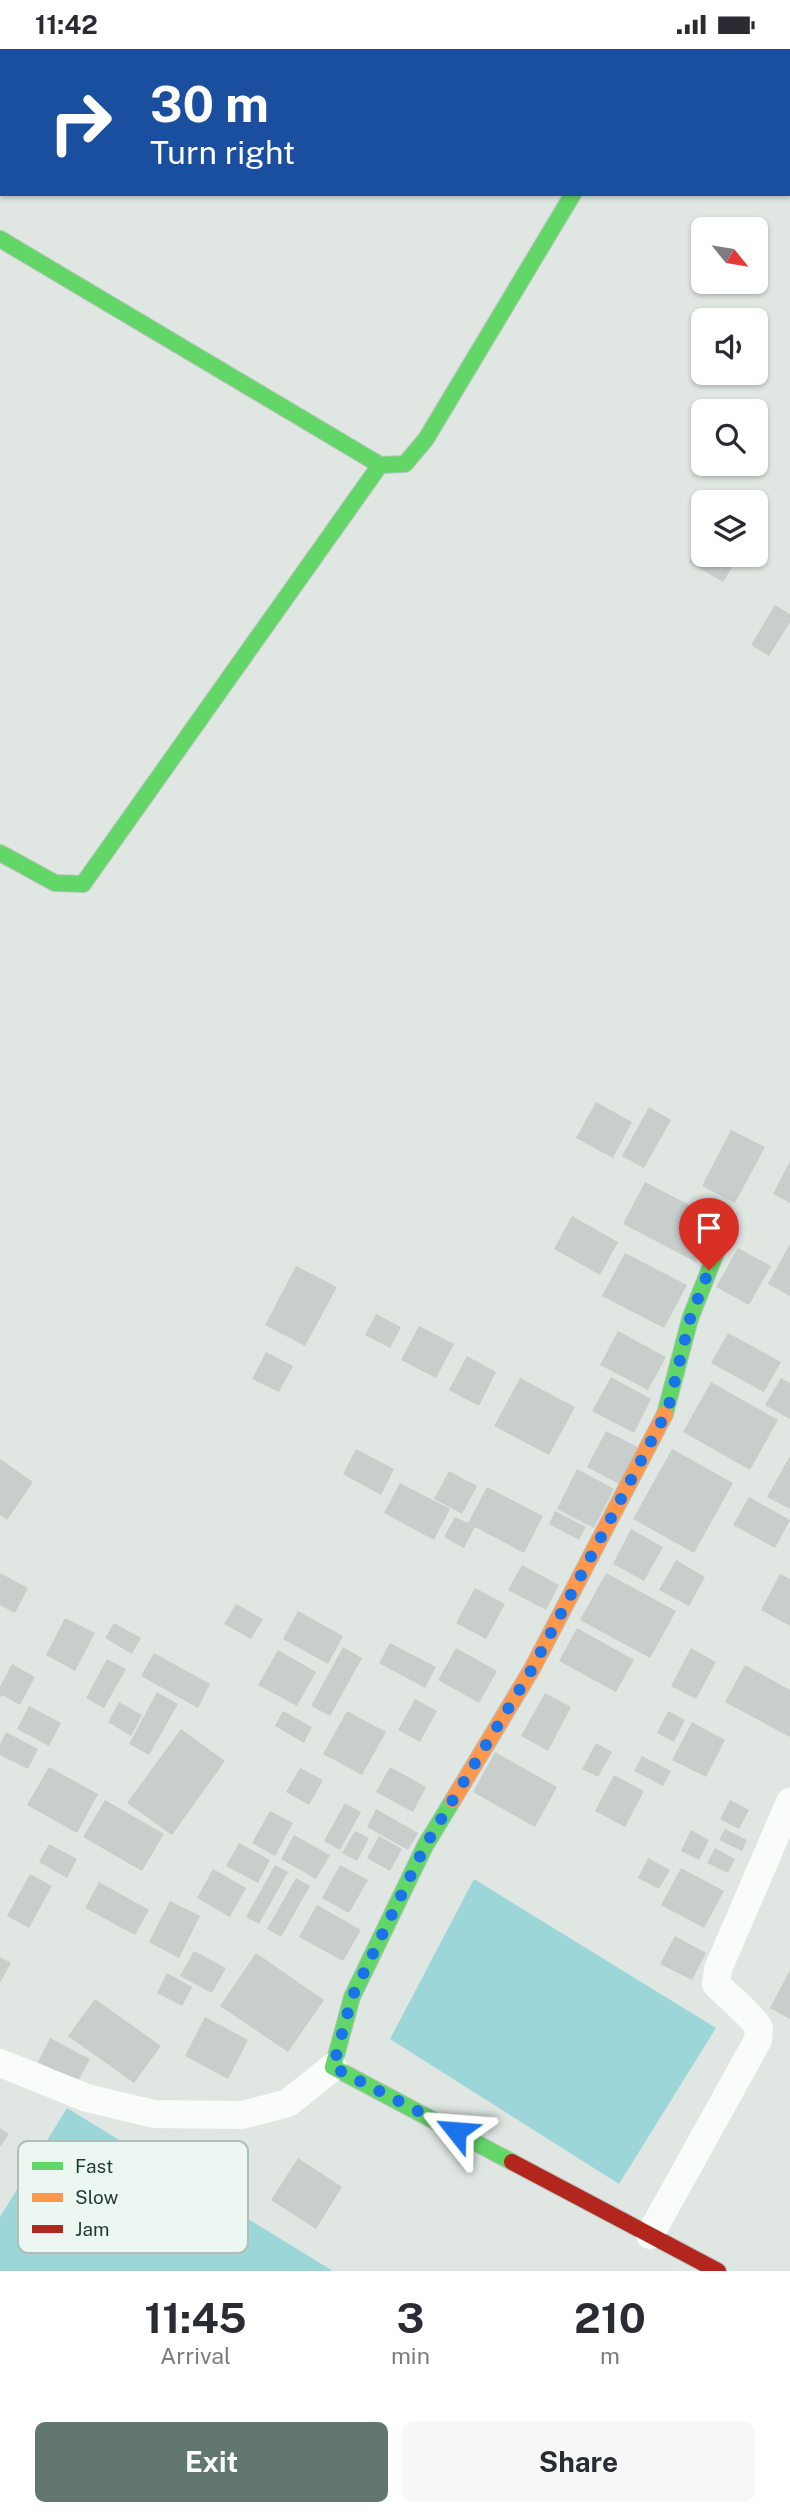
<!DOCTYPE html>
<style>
body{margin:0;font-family:"Public Sans",sans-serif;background:#f7f7f7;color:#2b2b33;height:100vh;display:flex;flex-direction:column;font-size:26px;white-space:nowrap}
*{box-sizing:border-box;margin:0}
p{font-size:23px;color:#7c7c81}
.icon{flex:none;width:38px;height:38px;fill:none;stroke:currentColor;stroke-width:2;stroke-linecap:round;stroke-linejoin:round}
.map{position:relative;height:2222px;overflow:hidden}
.sheet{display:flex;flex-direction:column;background:#fff;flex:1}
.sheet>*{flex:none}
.top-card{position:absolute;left:0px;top:0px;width:791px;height:147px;box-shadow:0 2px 5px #0004;background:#1a4fa0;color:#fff;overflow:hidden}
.needle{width:46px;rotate:120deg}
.tools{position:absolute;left:691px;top:168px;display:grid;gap:14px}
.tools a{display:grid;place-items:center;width:77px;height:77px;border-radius:10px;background:#fff;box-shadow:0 2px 5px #0004;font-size:35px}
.pin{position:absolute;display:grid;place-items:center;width:60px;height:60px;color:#fff;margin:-72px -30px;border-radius:50% 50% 50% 0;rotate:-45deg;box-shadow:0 0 7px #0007}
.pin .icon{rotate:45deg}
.me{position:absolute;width:77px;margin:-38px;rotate:298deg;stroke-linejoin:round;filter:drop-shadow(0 0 5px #0008)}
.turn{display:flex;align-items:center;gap:24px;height:147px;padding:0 35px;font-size:32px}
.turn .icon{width:91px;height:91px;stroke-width:2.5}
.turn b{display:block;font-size:49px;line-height:60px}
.eta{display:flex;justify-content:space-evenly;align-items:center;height:119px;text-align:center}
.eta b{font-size:42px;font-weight:700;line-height:49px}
.button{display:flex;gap:14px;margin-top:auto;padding:14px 35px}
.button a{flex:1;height:80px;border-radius:10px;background:#61776f;color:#fff;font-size:28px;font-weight:700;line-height:80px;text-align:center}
.button a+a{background:#f7f7f7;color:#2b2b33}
.status{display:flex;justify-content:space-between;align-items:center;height:49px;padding:0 35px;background:#fff;direction:ltr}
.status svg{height:19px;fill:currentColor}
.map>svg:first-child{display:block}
</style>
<div class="status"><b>11:42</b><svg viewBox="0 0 49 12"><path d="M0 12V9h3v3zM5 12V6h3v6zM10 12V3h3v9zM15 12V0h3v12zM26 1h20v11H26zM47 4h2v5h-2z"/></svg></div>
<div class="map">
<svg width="790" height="2222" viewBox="0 0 790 2222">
<rect width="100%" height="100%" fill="#e0e7e3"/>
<!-- water -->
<path fill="#9cd6d9" d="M474,1830L716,1979L619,2135L390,1990Z
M67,2059L333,2222H0V2168Z"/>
<!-- building -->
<path fill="#c7cecb" d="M704,489V506H731L738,509L723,533L689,513Z
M775,556L790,565V573L769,607L751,596Z
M596,1053L632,1073L613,1109L576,1089Z
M649,1058L671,1071L644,1119L622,1107Z
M731,1081L765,1098L735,1154L702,1137Z
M790,1112V1154L773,1145Z
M645,1133L718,1171L696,1213L623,1175Z
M572,1167L618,1193L600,1226L554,1200Z
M790,1195V1247L768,1235Z
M738,1199L771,1217L749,1256L716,1238Z
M625,1204L687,1236L664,1279L602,1247Z
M296,1217L337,1238L305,1297L265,1276Z
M376,1265L401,1278L390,1299L365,1286Z
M419,1277L454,1295L436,1329L401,1311Z
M618,1282L666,1308L648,1341L600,1316Z
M728,1284L781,1313L764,1343L711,1314Z
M266,1303L293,1317L279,1343L252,1330Z
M467,1307L496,1323L479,1357L449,1341Z
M611,1328L651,1350L634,1384L592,1362Z
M520,1329L575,1358L549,1406L494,1377Z
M781,1329L790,1334V1370L765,1356Z
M711,1333L778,1371L750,1421L683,1383Z
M606,1382L638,1398L619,1435L587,1418Z
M356,1400L394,1420L381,1446L343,1425Z
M672,1400L733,1434L694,1504L633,1470Z
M790,1407V1460L767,1448Z
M0,1410L33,1433L7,1471L0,1466Z
M577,1420L614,1440L594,1479L557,1460Z
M449,1422L477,1437L462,1465L434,1450Z
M400,1434L450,1460L434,1491L384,1464Z
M487,1438L543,1467L524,1504L475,1478L464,1499L444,1488L455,1468L468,1474Z
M749,1448L790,1471L775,1499L733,1476Z
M555,1462L586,1478L579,1491L549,1475Z
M631,1480L663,1498L644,1532L613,1515Z
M676,1511L705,1528L689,1557L659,1541Z
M522,1516L559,1536L546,1561L508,1541Z
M0,1524L28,1539L15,1564L0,1556Z
M606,1524L676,1562L650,1609L580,1571Z
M780,1525L790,1530V1577L761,1561Z
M475,1539L505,1555L486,1590L456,1574Z
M236,1555L263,1570L251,1590L224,1575Z
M298,1562L343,1587L328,1615L283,1590Z
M65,1569L95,1584L75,1622L46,1606Z
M114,1574L141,1589L132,1605L105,1589Z
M577,1579L634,1611L616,1643L559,1612Z
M390,1594L436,1618L425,1639L379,1614Z
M343,1598L362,1609L330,1667L311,1657Z
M456,1599L497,1622L479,1654L438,1631Z
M691,1599L716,1613L696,1650L671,1637Z
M278,1601L316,1623L297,1657L258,1636Z
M154,1604L210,1635L198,1659L141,1627Z
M107,1610L126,1620L104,1659L86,1649Z
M12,1615L35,1628L20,1656L2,1646L0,1650V1638Z
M745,1616L790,1641V1688L725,1653Z
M157,1643L178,1655L149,1706L129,1695Z
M545,1644L571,1658L548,1702L521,1687Z
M415,1650L437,1662L420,1693L398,1681Z
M119,1653L142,1666L131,1687L108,1673Z
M29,1657L61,1674L49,1697L17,1680Z
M283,1662L312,1678L304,1694L275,1677Z
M347,1662L386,1683L362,1726L323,1705Z
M668,1662L685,1671L674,1693L657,1684Z
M692,1673L725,1691L706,1728L672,1711Z
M181,1680L225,1712L172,1786L127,1754Z
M6,1683L38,1700L28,1720L0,1706V1695Z
M596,1694L612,1703L598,1728L582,1720Z
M495,1703L557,1738L535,1778L473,1743Z
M642,1707L671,1722L663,1737L634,1722Z
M49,1718L98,1745L77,1784L27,1756Z
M390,1718L426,1738L413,1763L376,1743Z
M300,1719L323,1731L309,1756L286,1743Z
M614,1726L644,1742L625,1778L595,1762Z
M105,1751L164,1785L142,1822L83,1788Z
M730,1751L749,1761L739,1780L720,1770Z
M345,1754L361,1763L340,1801L324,1792Z
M376,1760L418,1784L408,1801L367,1778Z
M270,1762L293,1774L275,1807L252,1794Z
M725,1780L747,1791L742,1802L719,1791Z
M691,1781L709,1791L699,1811L681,1802Z
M355,1782L369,1789L357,1812L342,1804Z
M294,1786L330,1806L316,1830L281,1810Z
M379,1787L402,1800L390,1822L367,1809Z
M239,1794L270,1811L258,1834L226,1817Z
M49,1795L77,1810L67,1829L39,1813Z
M715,1799L735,1810L728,1824L707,1814Z
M648,1809L670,1821L659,1840L638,1829Z
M275,1816L288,1823L259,1875L246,1868Z
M340,1816L368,1831L349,1864L322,1849Z
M681,1819L724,1842L704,1879L661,1856Z
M213,1820L246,1839L230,1868L197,1849Z
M30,1825L52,1837L29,1879L7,1867Z
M296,1829L310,1837L281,1888L267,1880Z
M99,1833L149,1861L135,1886L85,1859Z
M170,1852L200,1867L179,1909L149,1893Z
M317,1856L361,1881L343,1912L299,1888Z
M675,1887L706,1904L692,1931L660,1915Z
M194,1902L226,1919L212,1944L180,1927Z
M256,1904L324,1951L288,2003L220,1957Z
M0,1908L11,1914L0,1934Z
M790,1921V1970L770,1959Z
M167,1924L192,1938L182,1957L157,1944Z
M95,1950L161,1997L134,2034L68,1987Z
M205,1968L248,1991L228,2030L185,2007Z
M50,1989L90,2010L77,2034L38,2013Z
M0,2079L9,2085L0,2098Z
M298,2109L342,2138L316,2180L271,2151Z"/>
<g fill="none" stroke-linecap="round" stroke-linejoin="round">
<defs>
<path id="fast" d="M0,190L380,416L405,415L426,390L573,145
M0,804L55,834L83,835L380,416
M665,1365L690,1270L728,1173
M453,1751L425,1797L352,1948L333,2018L512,2113"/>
<path id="slow" d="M453,1751L532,1620L665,1365"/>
<path id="jam" d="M512,2113L718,2222"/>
</defs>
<!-- fast casing -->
<use href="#fast" stroke="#b9c4be" stroke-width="18"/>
<!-- slow casing -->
<use href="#slow" stroke="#b9c4be" stroke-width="18"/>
<!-- jam casing -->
<use href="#jam" stroke="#b9c4be" stroke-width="18"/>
<!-- street -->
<path stroke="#fafbfb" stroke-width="28" d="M704,0L707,2
M662,2L664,0
M789,62H790
M0,2014L87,2049L154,2065L242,2066L288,2054L333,2018
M650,2186L758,1991C758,1990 759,1981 759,1980C756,1970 725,1945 716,1935L718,1920L790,1753"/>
<!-- fast -->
<use href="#fast" stroke="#63d668" stroke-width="16"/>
<!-- slow -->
<use href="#slow" stroke="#ff974d" stroke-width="16"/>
<!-- jam -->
<use href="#jam" stroke="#b3261e" stroke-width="16"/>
</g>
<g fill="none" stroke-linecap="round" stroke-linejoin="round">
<!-- route -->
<path stroke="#1a73e8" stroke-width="12" stroke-dasharray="0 21.6" d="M456,2082L333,2018L352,1948L425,1797L532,1620L668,1360L690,1270L709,1221"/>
</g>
<!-- legend -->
<rect x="18" y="2092" width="230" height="112" rx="10" fill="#edf7f1" stroke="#afbfb7" stroke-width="2"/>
<rect x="32" y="2113" width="31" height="8" fill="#63d668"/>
<rect x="32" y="2144" width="31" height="9" fill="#ff974d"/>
<rect x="32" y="2176" width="31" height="8" fill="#b3261e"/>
<g font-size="19" fill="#1d3b30">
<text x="75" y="2124">Fast</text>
<text x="75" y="2155">Slow</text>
<text x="75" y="2187">Jam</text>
</g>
</svg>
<div class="tools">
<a><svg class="needle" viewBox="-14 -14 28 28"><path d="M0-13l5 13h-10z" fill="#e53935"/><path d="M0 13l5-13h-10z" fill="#7c7c81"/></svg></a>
<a><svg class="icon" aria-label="sound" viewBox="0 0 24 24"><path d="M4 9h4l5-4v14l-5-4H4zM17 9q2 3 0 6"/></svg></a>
<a><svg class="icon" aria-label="search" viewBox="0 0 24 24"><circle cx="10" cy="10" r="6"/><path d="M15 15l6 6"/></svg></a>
<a><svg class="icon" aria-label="layers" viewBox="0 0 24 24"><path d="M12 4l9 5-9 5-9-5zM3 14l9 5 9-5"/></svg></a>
</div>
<div class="pin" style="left:709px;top:1221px;background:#d93025"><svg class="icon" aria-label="arrive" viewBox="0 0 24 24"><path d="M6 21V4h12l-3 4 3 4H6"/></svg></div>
<svg class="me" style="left:456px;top:2082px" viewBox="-20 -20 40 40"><path d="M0-17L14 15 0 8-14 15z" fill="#1a73e8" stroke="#fff" stroke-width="4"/></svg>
<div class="top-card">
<div class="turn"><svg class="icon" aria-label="right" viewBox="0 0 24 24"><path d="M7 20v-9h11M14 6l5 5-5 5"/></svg><div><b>30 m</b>Turn right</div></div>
</div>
</div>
<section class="sheet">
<div class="eta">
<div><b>11:45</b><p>Arrival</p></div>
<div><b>3</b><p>min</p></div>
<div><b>210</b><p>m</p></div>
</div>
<div class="button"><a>Exit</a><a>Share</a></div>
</section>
